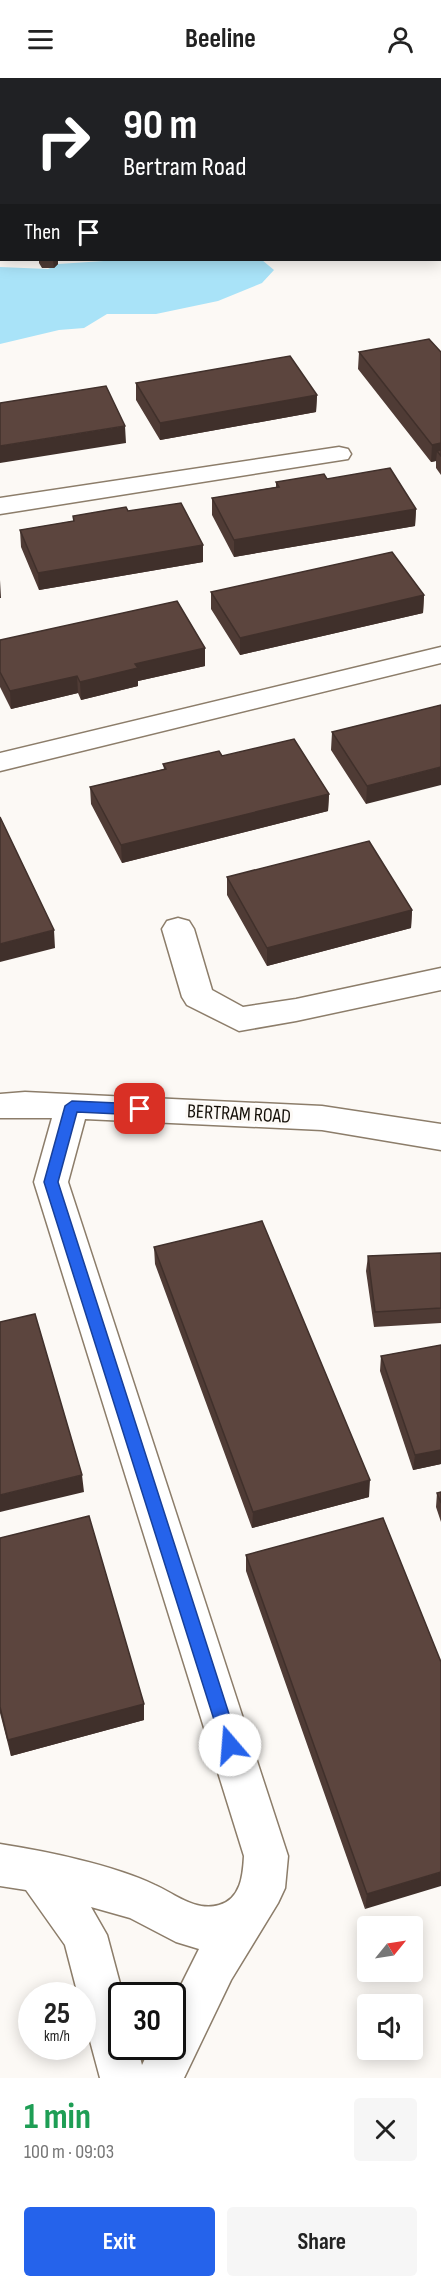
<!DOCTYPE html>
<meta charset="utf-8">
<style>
body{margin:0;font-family:"Sofia Sans Condensed",sans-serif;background:#f6f6f6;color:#222;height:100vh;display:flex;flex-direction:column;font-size:22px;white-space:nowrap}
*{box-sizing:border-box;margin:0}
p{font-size:20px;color:#767676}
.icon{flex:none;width:33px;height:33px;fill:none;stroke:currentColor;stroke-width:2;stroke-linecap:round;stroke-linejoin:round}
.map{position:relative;height:2000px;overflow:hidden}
.drawer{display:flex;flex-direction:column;background:#fff;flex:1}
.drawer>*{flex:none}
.top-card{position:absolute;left:0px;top:0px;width:441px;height:183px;box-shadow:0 3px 15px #0003;background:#202124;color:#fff;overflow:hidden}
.needle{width:39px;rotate:60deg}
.tools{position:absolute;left:357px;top:1838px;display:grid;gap:12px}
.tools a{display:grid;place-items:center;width:66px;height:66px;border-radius:6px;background:#fff;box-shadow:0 3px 15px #0003;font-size:30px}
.speed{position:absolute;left:18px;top:1904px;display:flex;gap:12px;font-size:30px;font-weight:700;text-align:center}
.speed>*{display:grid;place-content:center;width:78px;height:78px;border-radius:50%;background:#fff;box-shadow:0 3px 15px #0003;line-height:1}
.speed small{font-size:15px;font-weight:400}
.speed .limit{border:3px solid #111;border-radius:9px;background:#fff;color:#111}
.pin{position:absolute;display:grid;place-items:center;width:51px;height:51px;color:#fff;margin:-26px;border-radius:12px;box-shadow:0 3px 9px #0006}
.me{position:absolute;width:66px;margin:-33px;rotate:342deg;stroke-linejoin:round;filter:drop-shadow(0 0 4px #0008)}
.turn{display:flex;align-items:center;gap:21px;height:126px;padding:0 24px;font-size:27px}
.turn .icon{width:78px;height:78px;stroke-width:2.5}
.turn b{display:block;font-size:42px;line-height:51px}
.then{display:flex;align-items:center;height:57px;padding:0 24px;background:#0003;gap:12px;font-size:22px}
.round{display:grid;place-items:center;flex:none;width:63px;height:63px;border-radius:6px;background:#f6f6f6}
.summary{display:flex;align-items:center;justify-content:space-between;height:102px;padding:0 24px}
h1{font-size:36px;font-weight:700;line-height:45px;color:#1e9e55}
.button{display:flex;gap:12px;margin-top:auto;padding:12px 24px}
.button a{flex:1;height:69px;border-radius:6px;background:#2563eb;color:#fff;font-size:24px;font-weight:700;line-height:69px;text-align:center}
.button a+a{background:#f6f6f6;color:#222}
header{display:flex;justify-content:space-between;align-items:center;height:78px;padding:0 24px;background:#fff;font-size:27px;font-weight:700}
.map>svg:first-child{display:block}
</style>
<header><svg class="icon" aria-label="menu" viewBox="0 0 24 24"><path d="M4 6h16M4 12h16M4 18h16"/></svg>Beeline<svg class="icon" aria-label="person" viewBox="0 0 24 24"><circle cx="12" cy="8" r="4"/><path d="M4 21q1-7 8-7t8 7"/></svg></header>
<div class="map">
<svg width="441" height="2000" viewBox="0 0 441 2000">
<rect width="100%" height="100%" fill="#fcf9f5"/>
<!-- water -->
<path fill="#a9e3f8" d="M119,182H262L274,192L262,205L218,223L156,236H107L84,250L59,252L0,266V189L48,191L58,186Z"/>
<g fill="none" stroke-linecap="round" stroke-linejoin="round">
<defs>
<path id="minor" d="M135,0H155L134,2Z
M307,0H335L336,2H308Z
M440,20H441V32H440Z
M339,369L348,371L351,376L348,381L0,436V420Z
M441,569V585L0,693V675Z
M178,840L189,843L194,851L212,912L243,929L296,921L441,890V912L296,943L239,953L187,927L182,919L162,851L167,843Z
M25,1014L322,1028L441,1046V1072L322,1052L85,1041L68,1104L288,1778L285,1810L278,1825L231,1902L184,2000H100L82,1933V1917H78L65,1867L26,1812L0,1808V1766C45,1773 114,1787 155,1807C175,1816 196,1834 219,1827C241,1821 243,1797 244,1778L34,1104L52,1040H0V1016ZM91,1829L130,1840L176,1864L199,1871L172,1925V1968H151L142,1987L137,1968H122L123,1917L107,1857Z"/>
</defs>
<!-- minor casing -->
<use href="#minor" stroke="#8c7d6a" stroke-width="3"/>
<!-- minor -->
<use href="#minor" fill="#fff" fill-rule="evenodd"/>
</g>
<!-- wall -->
<path fill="#4f3b35" d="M440,40H441V169H440Z
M39,182H58V186L54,190H42L39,185Z
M359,274H441V397L436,390V383L431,384L358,291Z
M136,305L317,317L316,334L160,362L136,322Z
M327,401L416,431L415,448L234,479L212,437V420L276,409V404Z
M128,433L203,467V484L39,512L21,469L20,452L73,443V438Z
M211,514L424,517L423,535L240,577L211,531Z
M0,562L205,570V588L138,603V608L81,622L78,615L11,631L0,609Z
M441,627L366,726L331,672L332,654Z
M222,678L329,716L328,733L122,785L91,726L90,709L164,691L163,686Z
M227,799L412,832L411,850L267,888L227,817Z
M154,1169L369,1419L252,1450L155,1186Z
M441,1175V1245L374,1249L366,1193L368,1178Z
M441,1267V1386L413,1392L380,1293L381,1278Z
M437,1415L441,1425V1444L436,1429Z
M0,1460L144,1626V1642L11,1678L0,1635Z
M246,1477L441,1584L365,1831L246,1493Z"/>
<!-- shaded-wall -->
<path fill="#40302b" d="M54,0H64V2H53Z
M2,75V93L0,95V78Z
M53,182H58V186L54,190Z
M317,317L316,334L160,362V345Z
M125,348L126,365L0,385V368Z
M441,365V378L437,373L436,383L431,384L432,367Z
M416,431L415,448L234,479V462Z
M203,467V484L39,512L38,495Z
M0,502L1,520H0Z
M424,517L423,535L240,577V560Z
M205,570V588L138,603V608L81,622L80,604L135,586Z
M77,598L78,615L11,631L10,613Z
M441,689V707L366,726L367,708Z
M329,716L328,733L122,785L121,767Z
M412,832L411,850L267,888V870Z
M54,852L55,870L0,884V866Z
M441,1372V1386L413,1392L415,1377Z
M82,1397L84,1414L0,1434V1417Z
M370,1402L369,1419L252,1450L253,1434Z
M144,1626V1642L11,1678L8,1662Z
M441,1794V1808L365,1831L367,1816Z"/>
<!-- building -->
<path fill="#5c453e" stroke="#40302b" stroke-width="1.5" d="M0,0H54L53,2H2V75L0,78Z
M210,0H231L247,2H209Z
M440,40H441V152H440Z
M429,261L441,274V365L432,367L359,274Z
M290,278L317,317L160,345L136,305Z
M106,308L125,348L0,368V325Z
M441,372V378L437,373Z
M390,390L416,431L234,462L212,420L279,409L276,404L324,396L327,401Z
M181,425L203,467L38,495L20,452L74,443L73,438L126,429L128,433Z
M392,474L424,517L240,560L211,514Z
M177,523L205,570L135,586L138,590L80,604L77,598L10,613L0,594V562Z
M441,627V689L367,708L332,654Z
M294,661L329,716L121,767L90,709L166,691L163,686L219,673L222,678Z
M0,739L54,852L0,866Z
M369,763L412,832L267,870L227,799Z
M262,1143L370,1402L253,1434L154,1169Z
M441,1175V1230L375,1234L368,1178Z
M35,1236L82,1397L0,1417V1244Z
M441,1267V1372L415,1377L381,1278Z
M441,1414V1425L437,1415Z
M89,1438L144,1626L8,1662L0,1629V1460Z
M383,1440L441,1584V1794L367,1816L246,1477Z"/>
<!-- route -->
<path fill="#2563eb" stroke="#184099" stroke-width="1.5" d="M72,1023L140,1026L147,1031L140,1037L77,1034L58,1104L239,1667L236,1673L230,1675L224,1673L222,1667L44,1104L65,1028Z"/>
<g text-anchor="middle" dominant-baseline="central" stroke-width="6" stroke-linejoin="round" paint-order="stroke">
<!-- street labels -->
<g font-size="20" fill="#151009" stroke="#fcf9f5">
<text transform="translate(239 1036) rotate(3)">BERTRAM ROAD</text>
</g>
</g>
</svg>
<div class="tools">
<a><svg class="needle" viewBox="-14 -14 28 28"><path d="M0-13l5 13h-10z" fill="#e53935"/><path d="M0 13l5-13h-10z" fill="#767676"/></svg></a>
<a><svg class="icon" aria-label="sound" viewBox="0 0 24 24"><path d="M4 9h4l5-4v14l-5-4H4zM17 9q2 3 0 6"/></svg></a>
</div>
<div class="speed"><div>25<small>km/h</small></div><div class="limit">30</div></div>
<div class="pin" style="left:140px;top:1031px;background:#d93025"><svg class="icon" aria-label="arrive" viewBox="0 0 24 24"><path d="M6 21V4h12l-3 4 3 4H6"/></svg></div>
<svg class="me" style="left:230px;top:1667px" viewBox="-20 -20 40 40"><circle r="19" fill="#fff"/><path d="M0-13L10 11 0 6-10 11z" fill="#2563eb"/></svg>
<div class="top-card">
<div class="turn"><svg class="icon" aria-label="right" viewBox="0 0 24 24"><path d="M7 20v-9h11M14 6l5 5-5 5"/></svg><div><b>90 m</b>Bertram Road</div></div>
<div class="then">Then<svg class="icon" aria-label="arrive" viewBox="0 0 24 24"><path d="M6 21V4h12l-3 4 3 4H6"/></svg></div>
</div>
</div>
<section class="drawer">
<div class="summary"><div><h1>1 min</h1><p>100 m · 09:03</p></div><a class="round"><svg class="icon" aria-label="close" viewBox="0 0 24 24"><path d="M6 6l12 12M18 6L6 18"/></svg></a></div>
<div class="button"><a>Exit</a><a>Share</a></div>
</section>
